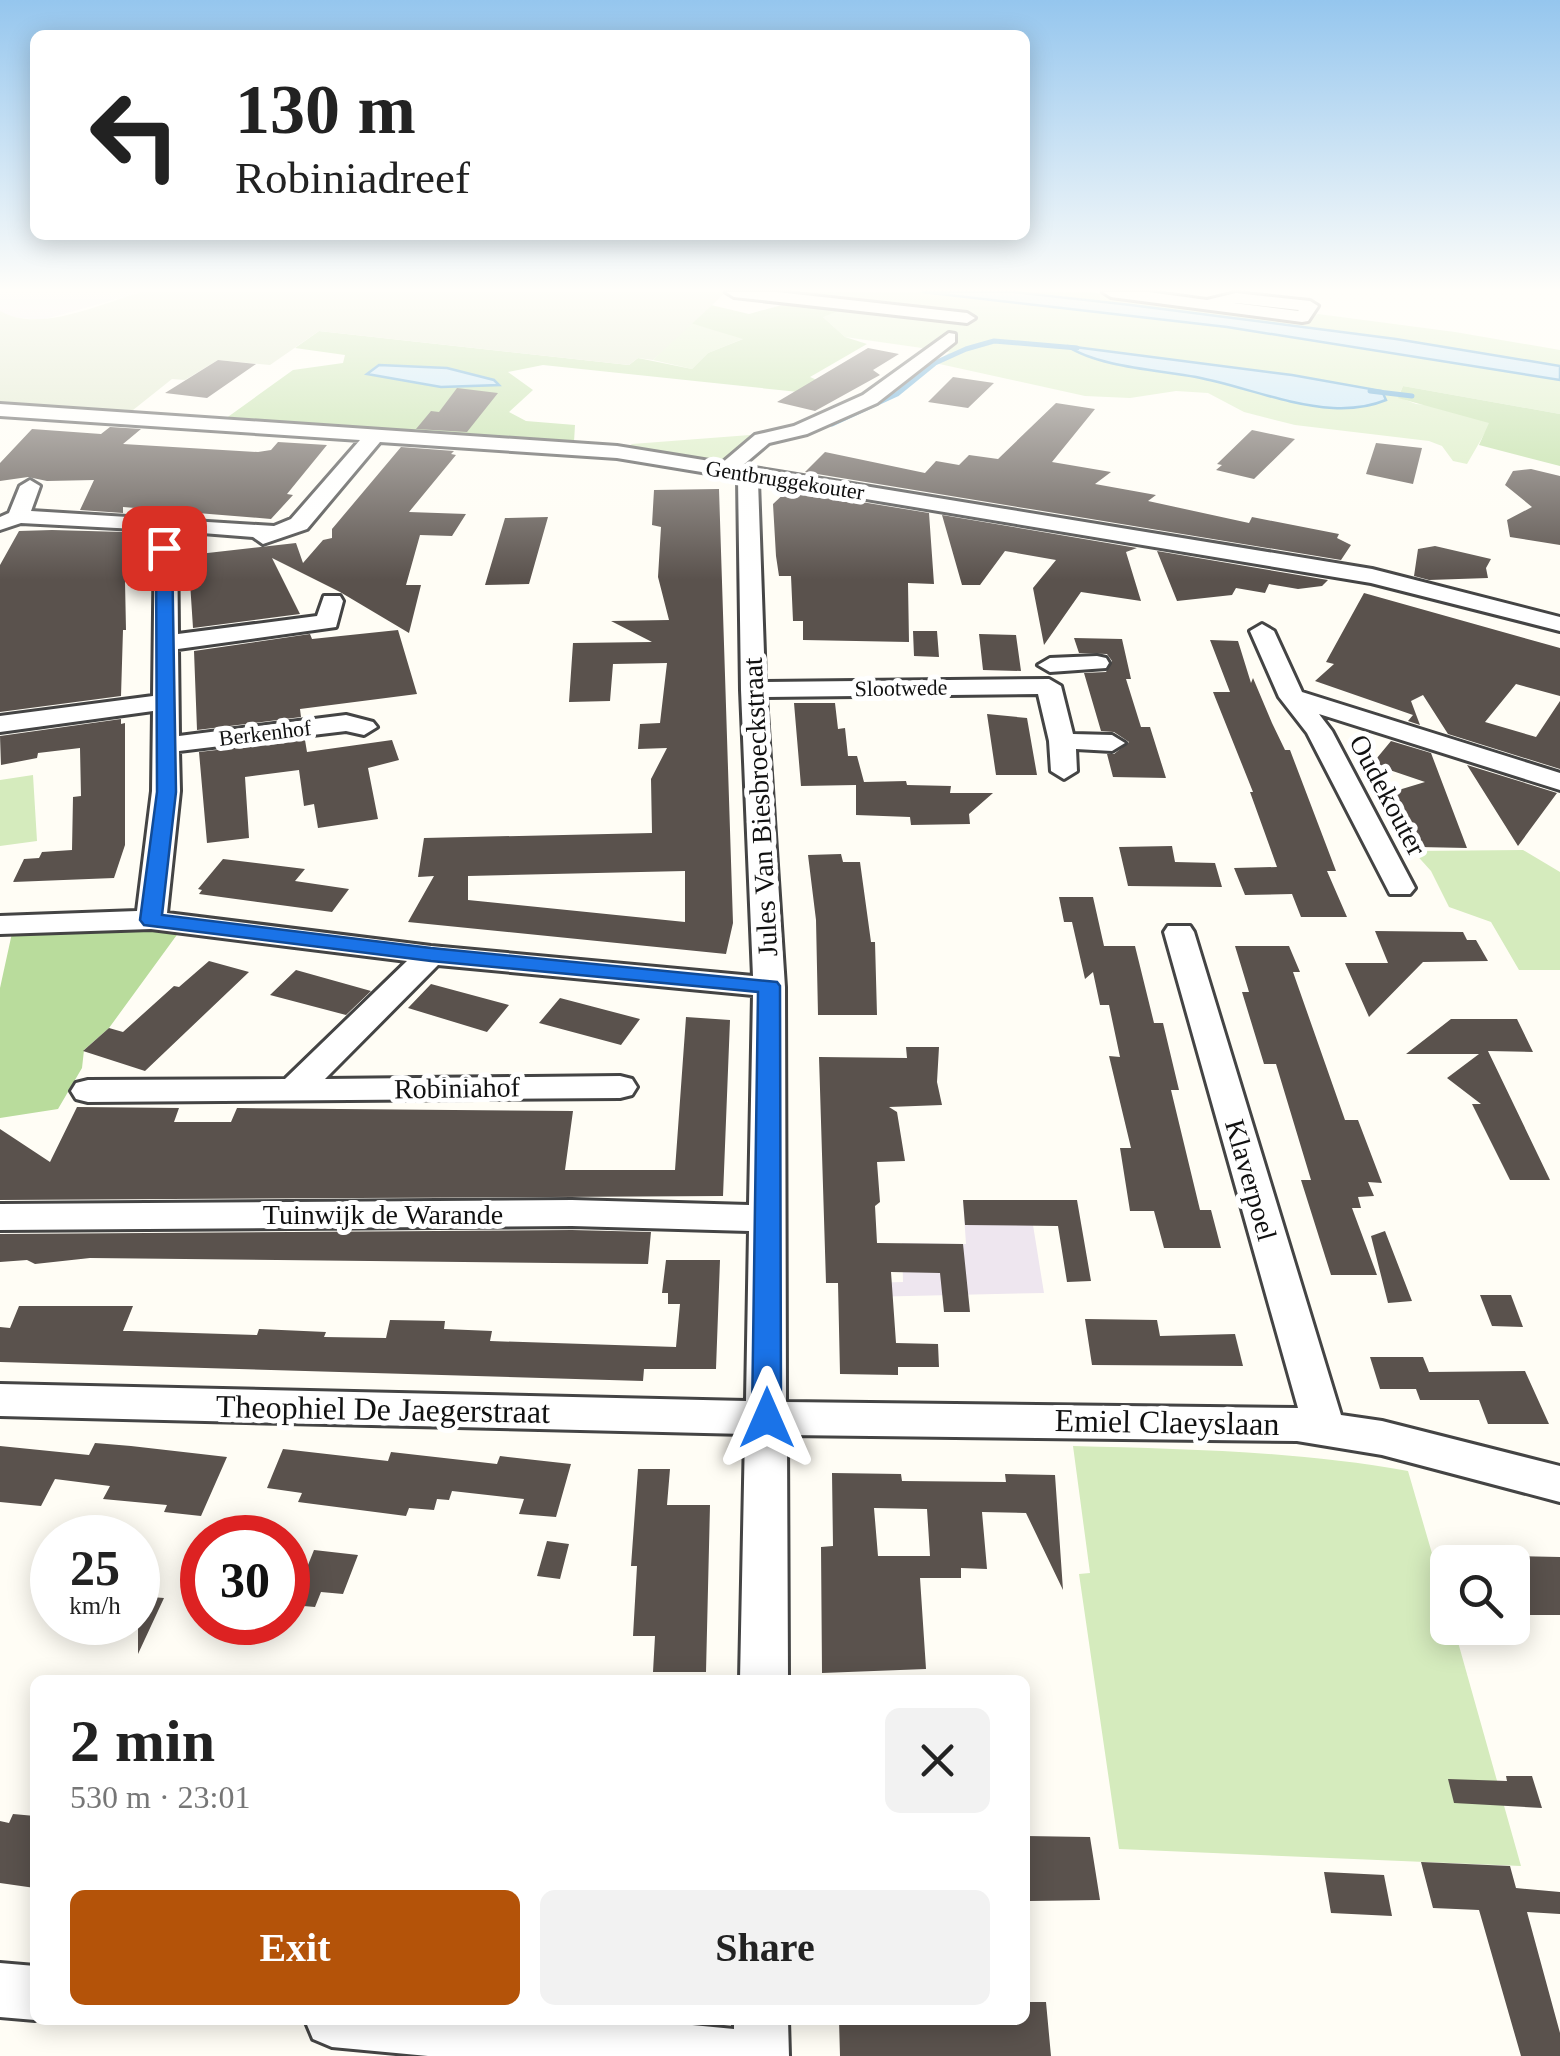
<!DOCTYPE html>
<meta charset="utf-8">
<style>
body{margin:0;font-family:"Times New Roman",serif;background:#f2f2f2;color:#222;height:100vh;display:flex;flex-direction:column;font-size:38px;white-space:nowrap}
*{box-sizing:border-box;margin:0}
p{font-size:32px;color:#767676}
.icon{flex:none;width:55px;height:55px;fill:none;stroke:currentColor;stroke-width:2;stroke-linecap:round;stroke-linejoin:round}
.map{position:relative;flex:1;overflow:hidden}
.sheet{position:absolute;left:30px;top:1675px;width:1000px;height:350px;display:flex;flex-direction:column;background:#fff;border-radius:15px;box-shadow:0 5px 25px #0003}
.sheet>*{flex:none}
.guide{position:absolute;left:30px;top:30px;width:1000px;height:210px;border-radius:15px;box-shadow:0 5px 25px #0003;background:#fff;color:#222;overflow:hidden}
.buttons{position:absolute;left:1430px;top:1545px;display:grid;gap:20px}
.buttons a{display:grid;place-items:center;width:100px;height:100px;border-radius:15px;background:#fff;box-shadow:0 5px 25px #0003;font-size:50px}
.speed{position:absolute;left:30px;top:1515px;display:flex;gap:20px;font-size:50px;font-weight:700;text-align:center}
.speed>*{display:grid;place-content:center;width:130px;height:130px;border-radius:50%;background:#fff;box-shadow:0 5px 25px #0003;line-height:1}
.speed small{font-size:25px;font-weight:400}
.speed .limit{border:15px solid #d22;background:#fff;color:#111}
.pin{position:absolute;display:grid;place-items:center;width:85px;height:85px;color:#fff;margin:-42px;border-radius:20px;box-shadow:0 5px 15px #0006}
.me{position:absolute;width:110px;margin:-55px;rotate:0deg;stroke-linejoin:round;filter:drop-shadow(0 0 8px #0008)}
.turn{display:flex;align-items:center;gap:35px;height:210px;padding:0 40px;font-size:45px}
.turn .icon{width:130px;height:130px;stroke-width:2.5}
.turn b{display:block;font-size:70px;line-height:85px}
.round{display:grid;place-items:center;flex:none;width:105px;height:105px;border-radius:15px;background:#f2f2f2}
.head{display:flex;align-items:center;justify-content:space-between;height:170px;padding:0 40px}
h1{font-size:60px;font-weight:600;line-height:75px}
.button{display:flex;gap:20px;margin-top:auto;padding:20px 40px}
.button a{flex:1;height:115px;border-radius:15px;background:#b45309;color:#fff;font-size:40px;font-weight:600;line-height:115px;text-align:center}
.button a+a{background:#f2f2f2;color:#222}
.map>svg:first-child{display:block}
</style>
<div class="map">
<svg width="1560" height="2056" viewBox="0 0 1560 2056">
<rect width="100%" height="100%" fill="#fffdf5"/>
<!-- industrial -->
<path fill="#eee6ef" d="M0,292H142L42,320L10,317L0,311Z
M963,1200H1022L1026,1225H1033L1044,1293L864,1297L865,1283L903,1282L902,1243L966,1244Z"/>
<!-- green -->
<path fill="#d5ebbd" d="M767,292H922L1227,327L1560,380V414L1403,386L1398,397L1416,404L1560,416L1486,431L1467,464L1453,461L1442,446L1429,441L1295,425L1244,412L1208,393L1176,391L1130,398L1085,396L935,363L950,352L845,337L822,316L851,306L836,299Z
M1014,292H1089L1300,319L1318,314L1455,332L1560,350V366L1396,339Z
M690,323L745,338L708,353L692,369L653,360Z
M750,435L756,439L723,462L625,449L632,444Z
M33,775L37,841L0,846V780Z
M1523,850L1560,872V970H1519L1491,922L1449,907L1431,871L1413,851Z
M1073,1446C1186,1449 1296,1451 1408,1471L1447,1605L1448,1628H1454L1521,1866L1119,1849L1079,1574L1090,1573Z"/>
<!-- forest -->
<path fill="#b9dc9c" d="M796,301L851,306L823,317L845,337L867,344L810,377L824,383L808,393L543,365L508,372L533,390L509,412L526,421L575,425L574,442L225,419L293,370L343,363L345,355L295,348L319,331L629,365L638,358L692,369L708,353L743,339L690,323L711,305L749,314Z
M1403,386L1560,414V466L1479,445L1489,423L1398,398Z
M89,929L179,932L109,1028L84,1050L82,1068L58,1109L0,1118V988L12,933Z"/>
<!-- cemetery -->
<path fill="#d9e3c4" d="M142,292H713L725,293L653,360L638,358L629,365L319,331L270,365L218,360L185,380L172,379L128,414L0,404V311C40,334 101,303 142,292Z"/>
<!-- water -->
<path fill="#b9e0f7" stroke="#3f96cf" stroke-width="2.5" d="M922,292H1014L1131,305L1396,339L1560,366V380L1227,327Z
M1067,346L1292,375L1382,391L1386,400C1369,407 1352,409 1333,408C1286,405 1242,386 1196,377C1159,370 1098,367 1067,346Z
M379,365L447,368L494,380L499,385L441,387L367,374Z"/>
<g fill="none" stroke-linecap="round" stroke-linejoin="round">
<!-- stream -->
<path stroke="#3f96cf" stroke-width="5" d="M1370,391L1412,396
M832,424L897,394L935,363L966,349L994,341L1077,348"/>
</g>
<!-- building -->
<path fill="#5a524d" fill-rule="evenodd" d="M868,348L899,354L873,370L880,375L815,411L777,402Z
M218,360L256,364L207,398L165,393Z
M953,377L994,383L968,408L928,402Z
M457,388L498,393L467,432L416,429L431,411L439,412Z
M1056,403L1095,409L1052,462L1111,472L1095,484L1156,495L1148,501L1249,523L1252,517L1339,534L1337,538L1351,545L1341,560L805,472L825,452L925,473L936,461L959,465L969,455L998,459Z
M110,427L141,429L123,444L258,452L271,450L278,442L327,445L287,494L293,495L271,519L123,507V513L80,510L94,480L47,481L28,477L0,481V463L32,429L101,434Z
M1252,430L1295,439L1254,479L1216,470L1222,465L1217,464Z
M1376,443L1422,448L1413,484L1366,474Z
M401,447L454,451L451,454L456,455L409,512L466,514L452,536L420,535L406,585H421L409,633L340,592L272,558L300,614L193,628L190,582L182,583L181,556L296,543L303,563L323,540L332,538V529Z
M1531,469L1560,476V545L1510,537L1507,520L1532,507L1505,485L1513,471Z
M719,489L733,923L726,954L408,922L434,876L418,877L424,838L652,833L651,779L667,748L638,749L640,724L660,723L667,663L613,664L610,701L569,702L573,643L652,642L611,621L669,620L658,577L661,527L652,525L654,490ZM685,871V922L468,900V876Z
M788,490L929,513L934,584L908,583L909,642L803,640V621H793L791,576H779L776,556L773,504Z
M942,515L1137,548L1126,552L1141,601L1081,592L1044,645L1033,588L1056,560L1005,551L980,585H962Z
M548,517L529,584L485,585L505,518Z
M52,530L124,532L126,630H123L121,696L0,712V565L19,531Z
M1435,546L1491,559L1486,568L1488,578L1429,580L1414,576L1418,549Z
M1157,551L1328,580L1322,586L1298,589L1269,584L1265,593L1236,588L1232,595L1177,601Z
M1364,593L1560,648V696L1516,684L1485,722L1536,737L1560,701V769L1448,734L1423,695L1411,701L1420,725L1408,721L1413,715L1315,681L1334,664L1326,662Z
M398,630L417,694L300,709L301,717L197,730L194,651L310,634L312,639Z
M913,631H937L939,657L914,656Z
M979,634L1016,635L1021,671L983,670Z
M1074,638L1122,639L1131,679H1126L1141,727H1150L1166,778L1113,777L1107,754H1114L1129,742L1114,732L1101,731L1084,673L1106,672L1112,661L1107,654L1079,653Z
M1210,640L1238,641L1251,683L1253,678L1272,723L1285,750H1290L1336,871H1327L1347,917H1301L1292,894L1245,895L1234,868L1277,867L1250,792H1253L1213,692H1230Z
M794,703H835L838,729L845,728L848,756H857L864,782L906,781L907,785L951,786L950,793H993L969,814L970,824L911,825L910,817L856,815V785L801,786Z
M987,714L1027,718L1037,775H996Z
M121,719V724L125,723V845L114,878L13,882L24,859L39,858L42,852L72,850L73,797L81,796L80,748L38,753L37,758L1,765L0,736Z
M305,740L307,752L392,740L399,760L368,768L378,819L318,828L314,804L304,806L299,770L245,777L249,838L207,843L199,752Z
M1391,741L1431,753L1467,848L1419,847L1392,792L1425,782L1372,764Z
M1467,765L1557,793L1518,846Z
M1172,846L1175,862L1215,863L1222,887L1128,886L1119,847Z
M841,854L843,862H860L871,942H875L877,1015H818L816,920L808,855Z
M223,859L305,869L295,881L349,889L332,912L199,894L202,890L198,889Z
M1059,897H1093L1104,946H1135L1154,1023H1163L1179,1090H1171L1200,1210H1211L1221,1248H1164L1154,1211H1130L1120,1148H1131L1109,1056L1120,1057L1109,1005H1100L1093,972L1085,979L1072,922H1064Z
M1375,931L1463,932L1467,940H1476L1488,961L1423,962L1369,1017L1345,963H1388Z
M1235,946H1289L1300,972H1293L1345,1120H1358L1382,1183L1368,1182L1374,1196L1358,1197L1361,1208H1352L1377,1275H1331L1301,1180H1311L1276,1064H1264L1242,992H1249Z
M209,961L249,972L145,1071L83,1051L109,1028L123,1032L174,986L179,987Z
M296,970L371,991L346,1015L270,995Z
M431,984L509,1005L487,1032L408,1008Z
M560,998L640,1019L621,1045L539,1023Z
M686,1017L730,1020L723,1196L0,1200V1129L50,1162L77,1107L179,1108L174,1122H231L237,1108L573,1111L565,1170H675Z
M1451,1019H1517L1533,1052L1488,1051L1550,1180H1510L1472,1104H1481L1447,1078L1479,1054H1406Z
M906,1047H939L937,1082L942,1105L889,1107L897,1112L905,1161L877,1162L880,1202L875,1206L877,1243L963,1244L970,1312H944L940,1273L891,1272L896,1343L938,1344L939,1367H898V1375L840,1374L838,1283H826L819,1057L907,1058Z
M963,1200H1077L1091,1281L1067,1282L1058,1226L965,1225Z
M572,1230L651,1232L648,1264L90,1258L35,1264L27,1260L0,1262V1234Z
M1385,1231L1412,1301L1388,1303L1371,1236Z
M666,1260H720L716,1369H644L643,1381L0,1362V1327L10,1328L19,1306H133L123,1331H130L257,1335L259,1329L326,1332L324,1337L386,1338L390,1320L445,1321L444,1329L492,1331L490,1341L676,1347L680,1304H668V1293H662Z
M1480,1295H1511L1523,1327L1492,1326Z
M1085,1319L1157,1320L1160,1336L1235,1334L1243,1366L1092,1365Z
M1370,1357H1423L1429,1372L1525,1371L1549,1424H1488L1479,1400H1420L1416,1389H1380Z
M95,1443L131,1446L227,1457L201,1516L164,1512L167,1505L103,1499L110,1486L55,1479L41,1506L0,1502V1446L89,1455Z
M283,1449L388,1461L391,1452L497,1464L500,1456L571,1464L556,1517L519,1514L524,1499L452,1491L449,1500L437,1499L434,1510L409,1508L406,1516L298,1502L302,1493L267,1488Z
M638,1469H670L667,1505H710L706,1672H653L655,1636H633L637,1566H631Z
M832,1473L901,1474L902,1481L1006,1482L1005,1474L1055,1475L1063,1590L1026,1513L982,1512L987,1569L961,1568V1578H920L926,1669L822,1673L821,1547L833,1546ZM874,1508L927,1509L930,1556H878Z
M547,1541L569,1544L560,1579L537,1576Z
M314,1550L358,1555L343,1594L321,1592L315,1607L292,1605Z
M1512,1556L1560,1557V1615H1512Z
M138,1596L164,1598L138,1654Z
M1506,1776H1532L1542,1808L1454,1803L1448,1779L1507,1781Z
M13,1814L35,1816V1888L0,1883V1821L9,1823Z
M1025,1836L1090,1837L1100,1900L1029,1901Z
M1421,1862L1510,1866L1516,1888L1560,1892V1914L1527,1912L1560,2033V2056H1521L1479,1910L1433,1908Z
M1324,1872L1384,1875L1392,1916L1331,1913Z
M1025,2002H1046L1051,2056H840L839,2020H1025Z"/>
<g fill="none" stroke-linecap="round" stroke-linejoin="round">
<defs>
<path id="street" d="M726,292H777L967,313L975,318L967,323L734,297Z
M1103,292H1148L1207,300L1236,293L1310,301L1318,306L1308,321L1302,322L1111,297ZM1234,303H1236L1299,310L1298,311Z
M949,333L955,334V342L877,403L807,434L769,443L742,466L1372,569L1560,617V631L1371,583L758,481L765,682L1049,679L1061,686L1073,734L1112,735L1125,743L1112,751L1076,749L1077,771L1064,779L1051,771L1049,741L1038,694L766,697L785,987L786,1402L1298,1408L1164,932L1168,926H1190L1194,932L1341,1415L1382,1421L1560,1466V1502L1382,1455L1297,1441L787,1435L788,1680H740L745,1434L0,1416V1384L746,1401L749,1231L572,1226L0,1230V1204L572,1200L749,1205L753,995L438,965L325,1079L620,1076L632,1079L637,1087L632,1095L620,1098L88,1102L76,1099L71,1091L76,1083L88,1080L285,1079L407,961L151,929L0,934V916L137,911L152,791L153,711L0,732V716L153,696L155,530L21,523L0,530V517L9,513L20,486L30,480L40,486L31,511L274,526L291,519L360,440L0,416V404L617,446L722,463L755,435L794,426L863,395ZM380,442L617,458L738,478L741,690L753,976L431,946L167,913L180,791L179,751L346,731L364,735L377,727L373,722L346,715L179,736L178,649L336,627L343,601L340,596H324L317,616L178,634L177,531L253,537L263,544L307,529Z
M1262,624L1274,631L1302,692L1560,773V790L1319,714L1332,731L1415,888L1410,894H1390L1307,733L1279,697L1250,631Z
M1097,656L1106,658L1109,663L1106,668L1050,672L1038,665L1050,658Z
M0,1963L35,1966V2020L0,2017Z
M305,2020H640L734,2029V2020H788L789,2056H428L332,2047L313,2039Z"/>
</defs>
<!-- street casing -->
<use href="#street" stroke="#444" stroke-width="6"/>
<!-- street -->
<use href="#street" fill="#fff" fill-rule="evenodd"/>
</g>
<!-- sky -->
<linearGradient id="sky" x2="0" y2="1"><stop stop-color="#95c6ee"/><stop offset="0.5" stop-color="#fffefa"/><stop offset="1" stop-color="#fffefa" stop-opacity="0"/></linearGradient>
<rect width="1560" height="580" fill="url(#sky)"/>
<!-- route -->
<path fill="#1a73e8" stroke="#114b97" stroke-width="2.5" d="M164,543L172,548L176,792L162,915L431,948L777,982L780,986L781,1418L777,1426L767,1430L757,1426L752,1418L758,992L431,961L144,925L140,920L157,792L156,548Z"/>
<g text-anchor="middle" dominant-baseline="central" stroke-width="10" stroke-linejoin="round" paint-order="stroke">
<!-- far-street labels -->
<g font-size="22" fill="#111" stroke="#fff">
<text transform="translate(785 480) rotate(9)">Gentbruggekouter</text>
<text transform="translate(901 688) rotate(-1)">Slootwede</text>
<text transform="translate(265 733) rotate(-7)">Berkenhof</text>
</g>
<!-- street labels -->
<g font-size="28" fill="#111" stroke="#fff">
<text transform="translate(1388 795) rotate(62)">Oudekouter</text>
<text transform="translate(760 807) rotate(-93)">Jules Van Biesbroeckstraat</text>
<text transform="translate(457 1088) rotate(-1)">Robiniahof</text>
<text transform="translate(1251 1180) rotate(74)">Klaverpoel</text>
<text x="383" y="1214">Tuinwijk de Warande</text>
</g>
<!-- near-street labels -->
<g font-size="32" fill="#111" stroke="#fff">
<text transform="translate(383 1409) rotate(1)">Theophiel De Jaegerstraat</text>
<text transform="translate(1167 1422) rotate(1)">Emiel Claeyslaan</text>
</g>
</g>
</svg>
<div class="buttons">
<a><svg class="icon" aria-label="search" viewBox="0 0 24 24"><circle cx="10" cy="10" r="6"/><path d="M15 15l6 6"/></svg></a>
</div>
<div class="speed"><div>25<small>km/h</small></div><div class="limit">30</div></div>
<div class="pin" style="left:164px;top:548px;background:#d93025"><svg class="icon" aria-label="arrive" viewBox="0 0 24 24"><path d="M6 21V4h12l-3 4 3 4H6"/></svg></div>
<svg class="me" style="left:767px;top:1418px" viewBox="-20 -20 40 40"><path d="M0-17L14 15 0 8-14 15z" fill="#1a73e8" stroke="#fff" stroke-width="4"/></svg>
<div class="guide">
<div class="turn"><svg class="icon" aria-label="left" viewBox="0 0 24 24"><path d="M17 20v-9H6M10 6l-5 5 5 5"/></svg><div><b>130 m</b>Robiniadreef</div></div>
</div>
<section class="sheet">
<div class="head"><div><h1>2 min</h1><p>530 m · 23:01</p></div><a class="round"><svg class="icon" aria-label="close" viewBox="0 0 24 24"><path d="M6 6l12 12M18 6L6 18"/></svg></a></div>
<div class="button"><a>Exit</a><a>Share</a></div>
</section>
</div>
